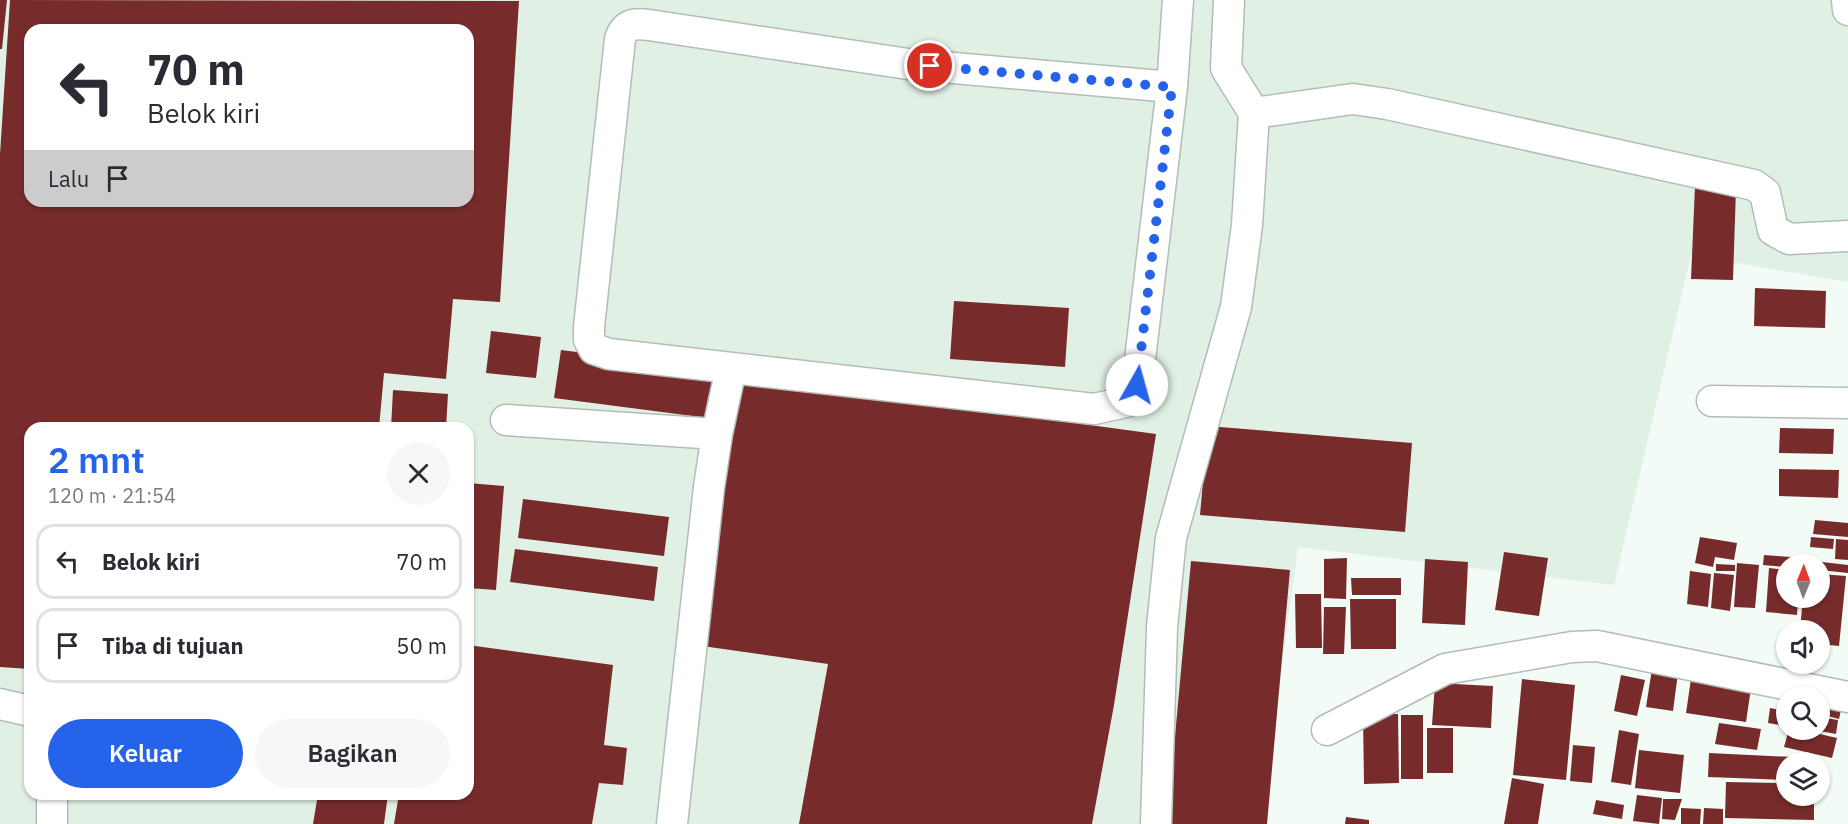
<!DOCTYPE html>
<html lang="id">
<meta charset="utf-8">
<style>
body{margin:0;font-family:"IBM Plex Sans",sans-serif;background:#f7f7f7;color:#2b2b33;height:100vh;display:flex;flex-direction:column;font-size:22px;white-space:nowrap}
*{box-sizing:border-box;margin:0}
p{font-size:20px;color:#7c7c81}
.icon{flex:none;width:33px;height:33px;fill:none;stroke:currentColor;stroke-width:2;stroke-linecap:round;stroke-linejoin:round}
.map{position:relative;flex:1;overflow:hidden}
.side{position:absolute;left:24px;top:422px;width:450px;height:378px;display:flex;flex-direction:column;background:#fff;border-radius:18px;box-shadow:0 2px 4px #0004}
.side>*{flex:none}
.top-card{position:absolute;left:24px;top:24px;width:450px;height:183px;border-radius:18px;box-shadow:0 2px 4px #0004;background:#fff;color:#2b2b33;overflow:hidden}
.needle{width:39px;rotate:1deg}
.controls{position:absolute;left:1776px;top:554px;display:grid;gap:12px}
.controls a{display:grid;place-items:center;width:54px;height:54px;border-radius:50%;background:#fff;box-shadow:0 2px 4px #0004;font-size:30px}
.pin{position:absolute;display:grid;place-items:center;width:51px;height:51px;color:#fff;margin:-26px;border:3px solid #fff;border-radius:50%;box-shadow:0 2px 6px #0007}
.me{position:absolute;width:66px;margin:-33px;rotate:7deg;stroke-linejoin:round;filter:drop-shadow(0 0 4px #0008)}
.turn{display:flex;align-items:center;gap:21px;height:126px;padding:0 24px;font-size:27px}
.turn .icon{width:78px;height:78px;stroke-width:2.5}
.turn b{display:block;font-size:42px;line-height:51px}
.then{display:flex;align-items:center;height:57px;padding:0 24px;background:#0003;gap:12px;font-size:22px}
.round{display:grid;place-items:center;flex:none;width:63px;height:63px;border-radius:32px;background:#f7f7f7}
.headline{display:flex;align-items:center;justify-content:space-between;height:102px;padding:0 24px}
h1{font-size:36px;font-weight:600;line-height:45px;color:#2563eb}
.cta{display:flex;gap:12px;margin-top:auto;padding:12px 24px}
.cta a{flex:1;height:69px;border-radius:36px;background:#2563eb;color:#fff;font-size:24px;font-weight:600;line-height:69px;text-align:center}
.cta a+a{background:#f7f7f7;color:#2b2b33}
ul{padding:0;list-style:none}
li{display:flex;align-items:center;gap:18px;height:75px;margin:0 12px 9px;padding:0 12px;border:3px solid #e1e1e2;border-radius:18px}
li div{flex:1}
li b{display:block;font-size:22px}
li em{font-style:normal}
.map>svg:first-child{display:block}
</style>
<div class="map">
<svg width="1848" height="824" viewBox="0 0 1848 824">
<rect width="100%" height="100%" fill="#f2fbf5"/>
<!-- built -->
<path fill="#e1f0e5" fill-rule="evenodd" d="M0,0H1848V282L1691,255L1614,585L1298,547L1260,824H0ZM30,30H468V201H30ZM30,428H468V794H30Z"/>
<!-- building -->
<path fill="#772c2b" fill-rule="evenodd" d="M0,0H7L2,49H0Z
M10,0L519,1L500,302L453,299L446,379L384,373L379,428H30V669L0,667V154ZM30,30H468V201H30Z
M1695,186L1736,188L1733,280L1691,279Z
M1755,288L1826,291L1825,328L1754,326Z
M954,301L1069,308L1065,367L950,359Z
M491,331L541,337L536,378L486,373Z
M561,350L715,370L708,418L554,398Z
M736,377L1156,434L1114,705L1092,824H799L828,664L695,645Z
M393,390L448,394L446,428H391Z
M1208,426L1412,443L1405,532L1200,515Z
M1780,428L1834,429L1833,454L1779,453Z
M1779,469L1839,470L1838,498L1779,496Z
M468,483L504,486L496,590L468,588Z
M523,499L669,517L664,556L518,538Z
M1815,520L1848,523V537L1813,534Z
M1700,537L1737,543L1734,560L1715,557L1713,567L1695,563Z
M1811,537L1834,539L1833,549L1810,547Z
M1836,539L1848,540V560L1835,559Z
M515,549L658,567L654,601L510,582Z
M1504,552L1548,558L1539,616L1495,610Z
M1764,555L1803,558L1802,564H1786V567L1763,565Z
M1347,558L1346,599L1324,598V559Z
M1425,559L1468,562L1465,625L1422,623Z
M1805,560L1848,565V573L1820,570V564H1805Z
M1191,561L1290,570L1267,824H1167Z
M1737,563L1759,565L1755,608L1734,607Z
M1716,564L1735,565V571H1716Z
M1769,568L1786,570V597H1798L1797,615L1766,612Z
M1690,571L1711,574L1708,607L1687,604Z
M1714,573L1734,575L1730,611L1711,608Z
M1820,574L1846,576L1839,646L1820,644V630H1800L1803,597H1820Z
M1351,578H1401V595H1352Z
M1295,594H1321L1322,648H1296Z
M1350,599H1396V649H1351Z
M1324,607H1346L1344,654H1323Z
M468,645L613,665L604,745L627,748L623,785L599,783L592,824H394L399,794H468Z
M1652,669L1678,673L1673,711L1646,707Z
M1621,675L1645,680L1637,716L1614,711Z
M1522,679L1575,685L1566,780L1513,775Z
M1691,679L1751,688L1746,722L1686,713Z
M1435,683L1493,686L1491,728L1432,725Z
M1820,696L1843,701L1839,719L1820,714Z
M1770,708L1786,711V726L1768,723Z
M1363,714H1398L1399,783L1364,784Z
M1401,715H1423V779H1401Z
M1820,717L1838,720L1836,734L1814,730L1820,729Z
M1719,723L1761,729L1757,750L1715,744Z
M1427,728H1453V773H1427Z
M1789,729H1798L1837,738L1832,758L1784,747Z
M1619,730L1639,734L1631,785L1611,782Z
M1573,745L1595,747L1592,783L1570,781Z
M1639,750L1684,755L1680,793L1635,788Z
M1709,753L1813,758V762H1786V780L1708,777Z
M1512,778L1544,784L1538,824H1504Z
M1726,782L1786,783V795H1814V820L1725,818Z
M318,794H388L384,824H313Z
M1637,795L1662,798L1659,824L1633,821Z
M1663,799H1682L1675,820L1662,819Z
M1596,800L1624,805L1622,819L1593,814Z
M1681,808L1701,809L1700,824H1681Z
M1704,808L1723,809V824H1703Z
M1346,817L1369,820V824H1345Z"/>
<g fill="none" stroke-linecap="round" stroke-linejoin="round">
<defs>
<path id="minor" d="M1229,0L1226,68L1254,113L1353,99L1387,104L1754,185L1765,193L1773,230L1789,239L1848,236
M1847,0L1848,10
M1172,87L908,64L649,25C634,23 625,24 620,39L589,327V340L594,349L609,354L1094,409L1126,402L1137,385L1172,87L1178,0
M1712,401L1848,403
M506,420L717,434L709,487L672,824
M717,434L731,368
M0,704L30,711
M1327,730L1445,669L1572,647L1597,646L1848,697
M52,794V824
M1156,824L1162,627L1171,538L1236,307L1247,225L1254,113"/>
</defs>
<!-- minor casing -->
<use href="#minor" stroke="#b3bcb5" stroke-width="33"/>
<!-- minor -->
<use href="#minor" stroke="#fff" stroke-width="30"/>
</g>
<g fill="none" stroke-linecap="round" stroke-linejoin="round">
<!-- route -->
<path stroke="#2563eb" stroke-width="10" stroke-dasharray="0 18" d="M930,66L1172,87L1137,385"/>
</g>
</svg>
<div class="controls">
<a><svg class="needle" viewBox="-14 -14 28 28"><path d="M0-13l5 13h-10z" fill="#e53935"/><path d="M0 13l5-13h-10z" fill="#7c7c81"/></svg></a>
<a><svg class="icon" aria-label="sound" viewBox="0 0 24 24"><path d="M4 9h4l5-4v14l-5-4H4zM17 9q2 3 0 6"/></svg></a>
<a><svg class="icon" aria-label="search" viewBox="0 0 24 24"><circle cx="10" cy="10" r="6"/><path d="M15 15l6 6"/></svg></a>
<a><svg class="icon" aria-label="layers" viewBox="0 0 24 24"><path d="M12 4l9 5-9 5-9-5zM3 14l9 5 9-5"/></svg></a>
</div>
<div class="pin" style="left:930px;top:66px;background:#d93025"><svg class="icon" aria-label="arrive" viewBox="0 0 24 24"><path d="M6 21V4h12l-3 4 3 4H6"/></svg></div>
<svg class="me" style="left:1137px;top:385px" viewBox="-20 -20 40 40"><circle r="19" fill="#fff"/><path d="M0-13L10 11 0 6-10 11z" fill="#2563eb"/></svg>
<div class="top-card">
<div class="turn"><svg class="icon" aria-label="left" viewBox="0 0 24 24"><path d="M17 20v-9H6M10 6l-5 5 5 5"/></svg><div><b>70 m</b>Belok kiri</div></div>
<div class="then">Lalu<svg class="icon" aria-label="arrive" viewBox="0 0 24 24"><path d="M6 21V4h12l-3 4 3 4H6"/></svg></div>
</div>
<section class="side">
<div class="headline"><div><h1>2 mnt</h1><p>120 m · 21:54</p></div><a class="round"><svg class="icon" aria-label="close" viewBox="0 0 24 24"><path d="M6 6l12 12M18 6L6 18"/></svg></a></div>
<ul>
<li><svg class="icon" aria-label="left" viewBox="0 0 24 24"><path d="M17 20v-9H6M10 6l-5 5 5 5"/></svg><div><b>Belok kiri</b></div><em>70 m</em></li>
<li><svg class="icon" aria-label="arrive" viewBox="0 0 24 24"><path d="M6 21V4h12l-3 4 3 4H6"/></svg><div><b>Tiba di tujuan</b></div><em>50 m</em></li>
</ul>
<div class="cta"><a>Keluar</a><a>Bagikan</a></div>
</section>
</div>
